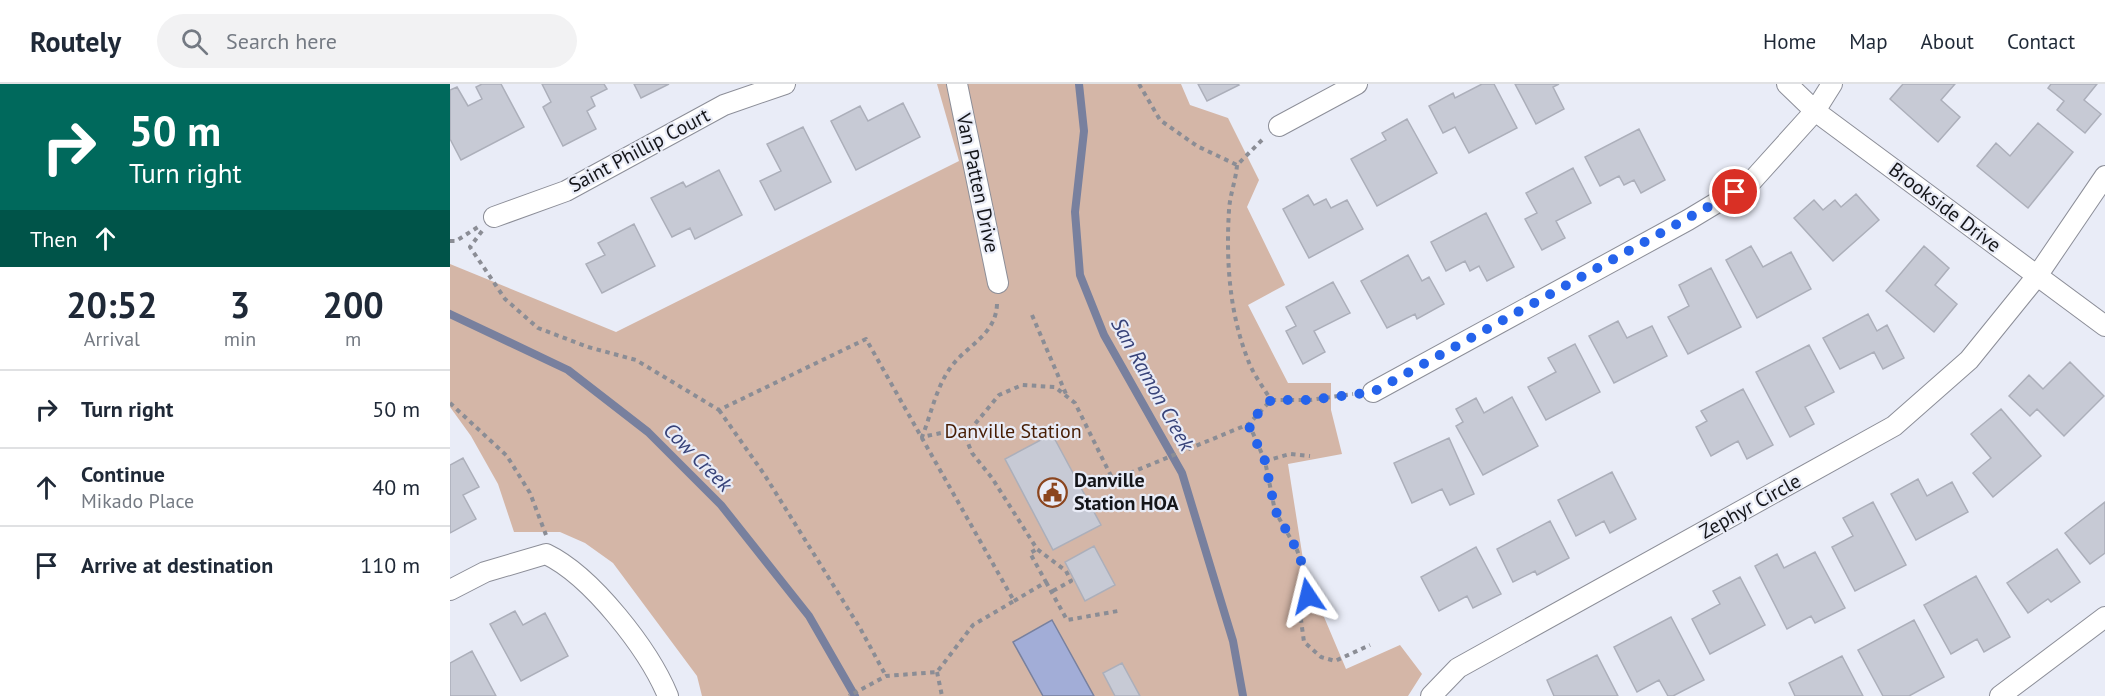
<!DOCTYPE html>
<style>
body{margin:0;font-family:"PT Sans",sans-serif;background:#f2f2f3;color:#1f2937;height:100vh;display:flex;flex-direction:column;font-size:22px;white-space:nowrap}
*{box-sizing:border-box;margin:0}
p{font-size:20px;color:#747a83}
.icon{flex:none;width:33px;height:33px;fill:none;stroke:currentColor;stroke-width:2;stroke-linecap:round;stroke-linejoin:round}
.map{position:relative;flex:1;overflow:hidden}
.side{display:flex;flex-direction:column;background:#fff;width:450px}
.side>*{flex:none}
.guide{background:#00695c;color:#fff;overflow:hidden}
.pin{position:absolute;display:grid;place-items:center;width:51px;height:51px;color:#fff;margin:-26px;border:3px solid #fff;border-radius:50%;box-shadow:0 2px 6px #0007}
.me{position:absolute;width:66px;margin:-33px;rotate:350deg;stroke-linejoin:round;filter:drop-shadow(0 0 4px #0008)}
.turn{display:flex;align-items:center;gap:21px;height:126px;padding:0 30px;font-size:27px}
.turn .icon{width:78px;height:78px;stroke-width:2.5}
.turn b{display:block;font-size:42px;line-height:51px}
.then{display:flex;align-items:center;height:57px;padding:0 30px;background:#0003;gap:12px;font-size:22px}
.eta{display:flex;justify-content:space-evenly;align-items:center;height:102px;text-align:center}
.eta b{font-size:36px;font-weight:700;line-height:42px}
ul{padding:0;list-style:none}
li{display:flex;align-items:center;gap:18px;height:78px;padding:0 30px;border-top:2px solid #e0e1e3}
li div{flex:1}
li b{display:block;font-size:22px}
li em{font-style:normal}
header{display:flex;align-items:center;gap:36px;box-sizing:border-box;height:84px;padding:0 30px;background:#fff;border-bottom:2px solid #e0e1e3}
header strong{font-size:28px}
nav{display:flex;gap:33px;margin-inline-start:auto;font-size:21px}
.search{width:420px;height:54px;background:#f2f2f3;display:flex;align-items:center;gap:15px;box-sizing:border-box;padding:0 21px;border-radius:33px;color:#747a83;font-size:22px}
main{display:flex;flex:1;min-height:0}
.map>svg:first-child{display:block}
</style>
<header>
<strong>Routely</strong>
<div class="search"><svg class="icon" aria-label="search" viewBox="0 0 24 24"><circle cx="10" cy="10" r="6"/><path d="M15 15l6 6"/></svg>Search here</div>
<nav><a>Home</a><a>Map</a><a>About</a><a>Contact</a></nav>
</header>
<main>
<section class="side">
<div class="guide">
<div class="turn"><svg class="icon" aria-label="right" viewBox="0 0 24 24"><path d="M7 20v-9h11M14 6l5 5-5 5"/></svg><div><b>50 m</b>Turn right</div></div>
<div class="then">Then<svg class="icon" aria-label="ahead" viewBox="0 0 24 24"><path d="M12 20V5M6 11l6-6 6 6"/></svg></div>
</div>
<div class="eta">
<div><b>20:52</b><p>Arrival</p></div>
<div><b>3</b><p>min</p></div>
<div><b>200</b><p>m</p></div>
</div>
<ul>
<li><svg class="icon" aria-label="right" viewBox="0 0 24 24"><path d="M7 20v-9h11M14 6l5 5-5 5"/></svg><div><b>Turn right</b></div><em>50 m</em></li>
<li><svg class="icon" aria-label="ahead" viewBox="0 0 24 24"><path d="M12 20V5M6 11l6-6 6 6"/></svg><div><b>Continue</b><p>Mikado Place</p></div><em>40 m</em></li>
<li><svg class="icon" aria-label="arrive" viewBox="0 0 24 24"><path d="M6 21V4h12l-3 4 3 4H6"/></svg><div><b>Arrive at destination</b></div><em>110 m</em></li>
</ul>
</section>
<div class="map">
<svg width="1655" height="612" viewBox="0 0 1655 612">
<rect width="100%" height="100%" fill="#e9ecf7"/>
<!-- green -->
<path fill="#d4b6a7" d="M487,0H731L740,21L778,34L809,96L797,123L835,201L798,221L838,299H881V326L892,370L838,380L855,488L896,585L950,561L972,590L958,612H252L247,592L163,479L135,459L110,448H64L48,400L21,352L0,323V180L166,248L509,77Z"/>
<!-- water -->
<path fill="#a2add7" stroke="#78809e" stroke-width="1.5" d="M602,536L644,612H593L563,558Z"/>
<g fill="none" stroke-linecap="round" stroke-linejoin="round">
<!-- stream -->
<path stroke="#78809e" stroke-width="8" d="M629,0L634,47L625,128L630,191L654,251L732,389L783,557L793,612
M0,230L118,286L198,348L271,421L359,532L405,612"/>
</g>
<!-- building -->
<path fill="#c7cad5" stroke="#acafba" stroke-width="1.5" d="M32,0H51L74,43L11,76L0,55V6L7,3L18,22L32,15L26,3Z
M92,0H154L157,5L141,13L145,22L137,27L146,45L113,62L93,23L101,18Z
M184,0H219L191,14Z
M748,0H788L789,1L757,17Z
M1032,0H1044L1067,44L1019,69L1005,43L993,49L979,22L1003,9L1005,14Z
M1065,0H1109L1103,3L1114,25L1086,40Z
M1453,0H1505L1491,16L1510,33L1488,58L1440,15Z
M1601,0H1647L1634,16L1651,30L1635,49L1607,26L1614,17L1598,4Z
M453,19L470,53L406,86L381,37L410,22L418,37Z
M957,35L987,89L927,122L901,75L936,56L932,49Z
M1588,39L1623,68L1578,124L1527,82L1546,59L1560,72Z
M353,43L381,98L325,126L310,97L331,87L317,60Z
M1189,45L1215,96L1191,109L1184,96L1174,101L1169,92L1150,102L1135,73Z
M1123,84L1141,119L1106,137L1115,154L1092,166L1075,135L1087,129L1076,109Z
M269,86L292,131L245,155L240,144L222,153L201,114L233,98L236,103Z
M1406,110L1429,136L1383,177L1344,134L1364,116L1373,126L1385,116L1391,123Z
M858,111L864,121L876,115L881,124L897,116L913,145L859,174L833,125Z
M1036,129L1064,183L1037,197L1029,182L1020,187L1015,177L996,187L981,158Z
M184,140L205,182L152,209L136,180L155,171L148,159Z
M1301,162L1313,183L1341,168L1361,205L1307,234L1276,176Z
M1474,162L1499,184L1485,201L1507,220L1484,248L1436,207Z
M958,171L972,197L979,193L994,220L967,235L965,230L937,244L911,197Z
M1261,184L1291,243L1238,270L1218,233L1239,222L1229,201Z
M883,198L900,229L864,247L875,268L853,280L836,247L846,242L836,223Z
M1418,230L1427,247L1437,241L1454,274L1433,285L1424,268L1390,285L1373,254Z
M1168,237L1177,254L1202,242L1217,272L1164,299L1139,252Z
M1125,260L1150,308L1096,336L1078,303L1106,288L1098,274Z
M1359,261L1384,308L1355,323L1364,340L1340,353L1306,288Z
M1620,278L1654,312L1614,352L1587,325L1580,332L1559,312L1579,291L1593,305Z
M1293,305L1323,361L1297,375L1288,357L1261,372L1246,343L1257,337L1251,327Z
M1062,313L1088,362L1033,391L1006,342L1013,338L1006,325L1026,314L1034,329Z
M1551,325L1591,372L1543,413L1523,389L1541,374L1521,350Z
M602,350L651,441L603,466L555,375Z
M999,354L1024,410L1000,421L992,405L962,419L944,379Z
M13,374L29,403L13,411L26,435L0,449V381Z
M1162,388L1186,435L1160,449L1154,437L1126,452L1108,416Z
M1468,395L1477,412L1502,398L1518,428L1466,456L1441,410Z
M1423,418L1456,481L1405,507L1382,463L1403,452L1393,434Z
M1655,418V469L1640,480L1615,449Z
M1100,437L1119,474L1087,491L1085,487L1063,498L1047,465Z
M644,462L665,501L635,517L615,478Z
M1026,463L1051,510L1023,524L1017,512L989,527L971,493Z
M1607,465L1630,498L1601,518L1598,515L1578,529L1557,499Z
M1365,468L1395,524L1365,539L1361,532L1337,545L1305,482L1327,470L1334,484Z
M1526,492L1560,553L1534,568L1527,555L1501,570L1474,521Z
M1290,493L1315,541L1260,570L1242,535L1270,520L1263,507Z
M65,527L73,541L95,529L118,572L71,597L40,540Z
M1221,533L1254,596L1223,612H1218L1209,596L1187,608L1164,563Z
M1464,536L1494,593L1459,612H1433L1408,566Z
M22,567L46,612H0V579Z
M1147,571L1168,612H1104L1097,596Z
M1392,572L1413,612H1345L1339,599Z
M672,579L690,612H665L653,589Z"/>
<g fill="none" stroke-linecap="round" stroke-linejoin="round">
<defs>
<path id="minor" d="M507,0L548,199
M1337,0L1365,27L1655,242
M829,42L907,0
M44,133L116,107L274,21L335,0
M923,308L1238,136L1301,98L1365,27L1382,0
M0,506L35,488L96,470C142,492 199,566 218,612
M981,612L1008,584L1444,342L1519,276L1587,192L1655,92
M1550,612L1655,533"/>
</defs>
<!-- minor casing -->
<use href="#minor" stroke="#8c8e98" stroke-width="22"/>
<!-- path -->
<path stroke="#8b8d95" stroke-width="4" stroke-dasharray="4.5 4.5" stroke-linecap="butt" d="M689,0L710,36L747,62L787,81L813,55
M787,81C786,96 780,110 779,126C776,176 779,228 798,276C803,290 813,303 821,316
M32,147L20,163L55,215L88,244L138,263L186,276L269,326L416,255L564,517L523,541L487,588L436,592L399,612
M0,157H6L28,143
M547,220C546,251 517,261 501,283C486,303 481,331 472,353L491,349L515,352L549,311L572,301L605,303L625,319L663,396L799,340L821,316H860L903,310
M582,231L616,310
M0,319L57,372L80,409L96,451
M269,326L314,390L410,544L436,592
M799,340L815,377L825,427L847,466L855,488L858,512L851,536L854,558L871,573L885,577L920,561
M515,352L522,369L542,394L587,465L616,487L621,497L601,508
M815,377L840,370L860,372
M596,498L617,536L668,527
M564,517L596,498L580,469L587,465
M487,588L492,612"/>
<!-- minor -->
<use href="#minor" stroke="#fff" stroke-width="20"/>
</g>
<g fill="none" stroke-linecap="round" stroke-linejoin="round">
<!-- route -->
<path stroke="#2563eb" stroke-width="10" stroke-dasharray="0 18" d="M858,512L855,488L847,466L825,426L815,377L798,340L821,316H860L923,308L1285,108"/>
</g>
<!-- icons -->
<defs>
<symbol id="civic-ring" viewBox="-11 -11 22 22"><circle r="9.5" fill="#e9ecf7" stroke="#8b451e" stroke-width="1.5"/><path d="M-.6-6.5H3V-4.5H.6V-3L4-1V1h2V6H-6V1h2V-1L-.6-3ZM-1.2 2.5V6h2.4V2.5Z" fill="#8b451e"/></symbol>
</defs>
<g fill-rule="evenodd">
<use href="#civic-ring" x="586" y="392" width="33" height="33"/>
</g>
<g text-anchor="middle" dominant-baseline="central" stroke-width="4.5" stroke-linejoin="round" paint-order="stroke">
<!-- street labels -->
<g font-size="20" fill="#15161a" stroke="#e9ecf7">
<text transform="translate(189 66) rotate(-28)">Saint Phillip Court</text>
<text transform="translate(528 99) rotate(78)">Van Patten Drive</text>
<text transform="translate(1495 123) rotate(37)">Brookside Drive</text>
<text transform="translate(1300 422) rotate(-29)">Zephyr Circle</text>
</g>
<!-- park labels -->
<g font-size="20" fill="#471d04" stroke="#e9ecf7">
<text x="563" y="347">Danville Station</text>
</g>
<!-- poi labels -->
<g font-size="20" font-weight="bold" fill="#15161a" stroke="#e9ecf7" text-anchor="start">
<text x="624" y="396">Danville<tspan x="624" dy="23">Station HOA</tspan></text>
</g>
<!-- water labels -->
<g font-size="21" font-style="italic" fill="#384379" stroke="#e9ecf7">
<text transform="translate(703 300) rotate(61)">San Ramon Creek</text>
<text transform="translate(248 373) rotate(45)">Cow Creek</text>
</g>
</g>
</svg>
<div class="pin" style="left:1285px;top:108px;background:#d93025"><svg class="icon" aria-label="arrive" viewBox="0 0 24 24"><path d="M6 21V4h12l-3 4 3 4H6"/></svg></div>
<svg class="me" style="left:858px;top:512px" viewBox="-20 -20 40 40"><path d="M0-17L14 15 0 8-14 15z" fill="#2563eb" stroke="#fff" stroke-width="4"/></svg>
</div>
</main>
